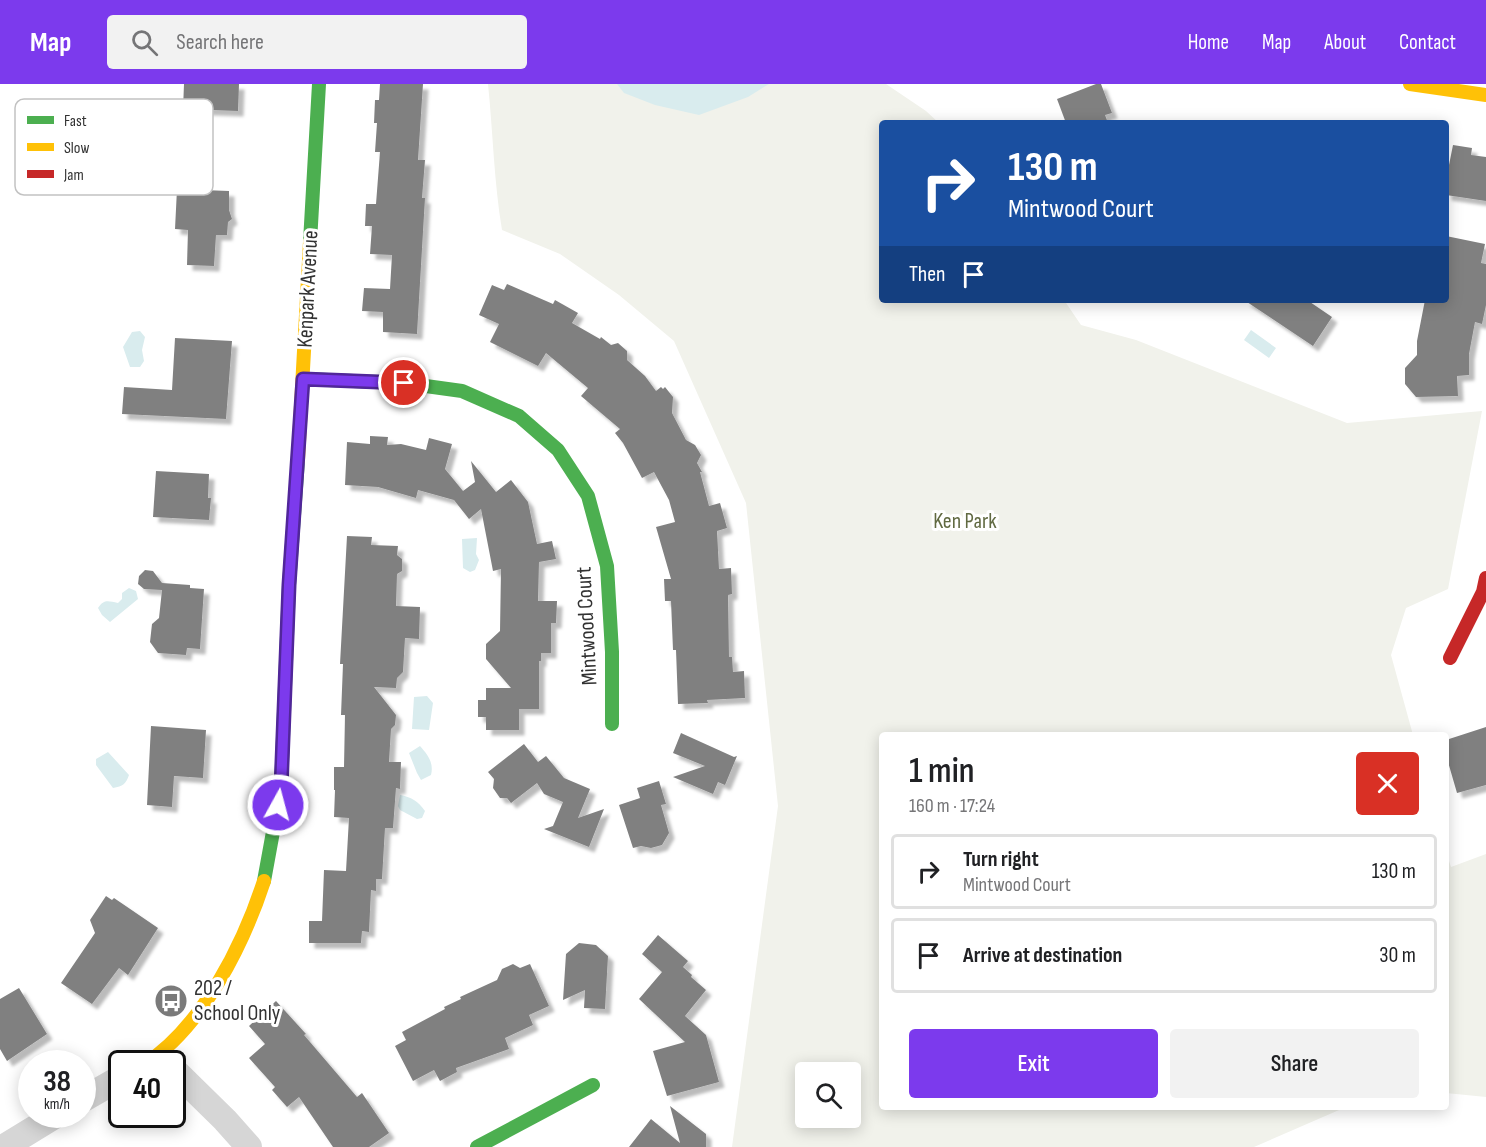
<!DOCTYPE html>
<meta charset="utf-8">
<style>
body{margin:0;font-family:"Sofia Sans Condensed",sans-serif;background:#f2f2f2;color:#202124;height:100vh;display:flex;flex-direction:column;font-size:22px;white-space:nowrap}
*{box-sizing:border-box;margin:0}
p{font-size:20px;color:#757577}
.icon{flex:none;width:33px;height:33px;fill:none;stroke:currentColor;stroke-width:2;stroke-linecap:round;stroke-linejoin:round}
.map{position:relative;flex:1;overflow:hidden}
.side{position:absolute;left:879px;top:648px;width:570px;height:378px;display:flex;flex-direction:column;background:#fff;border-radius:6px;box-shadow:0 3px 15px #0003}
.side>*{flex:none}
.guide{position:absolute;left:879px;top:36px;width:570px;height:183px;border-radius:6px;box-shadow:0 3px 15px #0003;background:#1a4fa0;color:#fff;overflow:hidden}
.fabs{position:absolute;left:795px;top:978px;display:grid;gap:12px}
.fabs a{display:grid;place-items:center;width:66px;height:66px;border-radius:6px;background:#fff;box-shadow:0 3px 15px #0003;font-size:30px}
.speed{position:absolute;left:18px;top:966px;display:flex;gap:12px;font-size:30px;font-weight:700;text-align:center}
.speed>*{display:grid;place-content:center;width:78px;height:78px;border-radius:50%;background:#fff;box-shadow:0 3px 15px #0003;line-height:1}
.speed small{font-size:15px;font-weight:400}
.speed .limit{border:3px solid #111;border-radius:9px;background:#fff;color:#111}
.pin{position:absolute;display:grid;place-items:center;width:51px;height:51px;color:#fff;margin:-26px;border:3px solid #fff;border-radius:50%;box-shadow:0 2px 6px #0007}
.me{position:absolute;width:66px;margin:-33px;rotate:7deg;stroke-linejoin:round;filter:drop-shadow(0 0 4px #0008)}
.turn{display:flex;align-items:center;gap:21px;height:126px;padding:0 30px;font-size:27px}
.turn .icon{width:78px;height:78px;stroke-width:2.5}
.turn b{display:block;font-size:42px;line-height:51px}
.then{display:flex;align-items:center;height:57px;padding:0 30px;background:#0003;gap:12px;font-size:22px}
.round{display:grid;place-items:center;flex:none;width:63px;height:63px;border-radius:6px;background:#f2f2f2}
.overview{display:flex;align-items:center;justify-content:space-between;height:102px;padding:0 30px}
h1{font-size:36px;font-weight:600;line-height:45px}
.cta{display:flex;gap:12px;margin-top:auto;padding:12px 30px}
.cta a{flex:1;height:69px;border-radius:6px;background:#7c3aed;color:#fff;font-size:24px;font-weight:600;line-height:69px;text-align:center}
.cta a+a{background:#f2f2f2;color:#202124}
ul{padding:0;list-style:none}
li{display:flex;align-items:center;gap:18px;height:75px;margin:0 12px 9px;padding:0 18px;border:3px solid #e0e0e0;border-radius:6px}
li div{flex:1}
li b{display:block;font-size:22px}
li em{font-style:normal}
header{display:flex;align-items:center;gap:36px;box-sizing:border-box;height:84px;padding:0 30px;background:#7c3aed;color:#fff}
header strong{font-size:28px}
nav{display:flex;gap:33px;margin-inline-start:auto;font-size:21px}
.search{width:420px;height:54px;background:#f2f2f2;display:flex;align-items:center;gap:15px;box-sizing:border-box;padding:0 21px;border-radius:6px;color:#757577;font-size:22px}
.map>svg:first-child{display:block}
</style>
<header>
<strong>Map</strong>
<div class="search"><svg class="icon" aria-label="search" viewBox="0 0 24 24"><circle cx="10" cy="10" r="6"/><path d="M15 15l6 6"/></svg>Search here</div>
<nav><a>Home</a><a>Map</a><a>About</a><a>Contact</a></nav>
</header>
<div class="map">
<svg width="1486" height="1063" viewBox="0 0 1486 1063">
<defs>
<filter id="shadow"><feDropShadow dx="5.5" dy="5.5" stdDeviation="1.5" flood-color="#0004"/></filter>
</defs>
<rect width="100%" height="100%" fill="#fff"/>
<!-- green -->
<path fill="#f1f2eb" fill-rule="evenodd" d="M488,0H886L926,27L939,39H882V216H1064L1081,241L1136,256L1347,339L1482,327L1448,505L1406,524L1391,571L1413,651H882V1023H1346L1254,1063H732L778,722L746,419L674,257L619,211L560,170L502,146C494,98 493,49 488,0ZM806,988H850V1034H806Z
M1446,768L1451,783L1486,770V1013L1446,1009Z"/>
<!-- water -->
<path fill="#d9ecee" d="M617,0H769L748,13L699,31L655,21L624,9Z
M1251,246L1276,264L1269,274L1244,256Z
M140,247L145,253L142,266L144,277L140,283H130L123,263L132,248Z
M477,454L476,470L479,476L475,486L470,488L463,484L462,455Z
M129,504L136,507L138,515L110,538L102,531L98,524C104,515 108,517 118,519L122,515V509Z
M427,612L433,619L429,646L412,645L414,613Z
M420,662C428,671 434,679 431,691L421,696L417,689L409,669Z
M108,668L129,691C126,700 123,702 113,704L96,681V675Z
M400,711C411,713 418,717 425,727L422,734L417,735L400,726L398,722Z"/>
<!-- building -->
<path fill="#808080" filter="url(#shadow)" d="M184,0H239L238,27L183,25Z
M380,0H423L418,76H425L422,114H425L417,250L383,248V228L362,227L364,204L390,205L392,171L370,170L372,142H365L366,120H376L380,68H375L377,39H374L375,16H379Z
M1096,0H1101L1112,29L1105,31L1108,39H1066L1057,15Z
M1453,61L1472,64L1471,71L1486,73V117L1446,111V96Z
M177,105L229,107V126L232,135L228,138L227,151H216L214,182L187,181L188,146L175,145Z
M1446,152L1485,160L1481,179L1486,180V221L1482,240L1475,238L1469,270V291L1457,292L1458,312L1416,313L1405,300V284L1417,271V257L1425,216H1446Z
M507,200L553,220L555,216L578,229L572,239L600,255L601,253L611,261L618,259L627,267V276L645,292L656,307L661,303L663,305L665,303L673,313L672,329L686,356L695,361L701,371L697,379L702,388H700L709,422L720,419L727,444L717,447L719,485L731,484L732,510L728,511L729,573H732L733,588L744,587L745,614L707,616L708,619L678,620L676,566H673L671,517H665L664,495H671L656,443L675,438L669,416L654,388L642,394L623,359L615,349L620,345L581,312L588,304L546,269L538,282L490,258L499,240L479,231L492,201L504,206Z
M1244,216H1307L1332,233L1313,262Z
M175,254L232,257L226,335L122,330L124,303L172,306Z
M370,352L388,353L387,361L401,360L426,366L429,354L452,360L445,385L463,407L475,398L471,377L496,408L511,396L528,418L537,460L552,457L556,475L539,478L538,517H557L556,539H551V569H541V577H539V625H519V646H486V633H478V616H486V604H511L486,575V560L500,547L501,485L493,487L481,425L469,435L454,416L418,406L416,414L378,403L345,401L347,358L370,360Z
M156,387L209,390L208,414H211L209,436L153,433Z
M347,452L372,453L371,461L398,462L397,471L402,475V487L397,490L396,522L420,523L419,555L405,554L403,588L397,594L396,604L374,603L396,631L395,641L391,645L389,678H401L400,705L396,704L393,744H385L382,795H376V807L371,806L369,848L362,847L361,859H309V837H322L324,786L346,787L349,734L334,733L335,706H334V683H344L345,631H341L343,580H340Z
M145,486L153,487L162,499L190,501V504L204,505L200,565L187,564L186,571L158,569L150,558L152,540L159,534L162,506L144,505L138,500L139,492Z
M151,642L206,646L203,694L174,692L172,723L147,721Z
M1486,643V701L1457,709L1446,671V656Z
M681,649L734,673L737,672L725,701L718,698L713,710L673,693L705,682L673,669Z
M524,660L538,678L546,672L564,694L590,705L578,734L604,725L589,763L544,745L553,742L563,718L544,710L537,699L511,719L507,714H500L493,704L494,695L488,688Z
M659,697L666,720L661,721L669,749L662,761L651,764L641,762L633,764L619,721L640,714L637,704Z
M106,812L112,816L114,814L158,844L128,891L119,884L92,920L61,899L95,849L90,836Z
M658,851L688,877L683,883L692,891L691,893L706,906L685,932L706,951L719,998L667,1012L653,967L685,958L639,915L662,888L642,870Z
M579,859L596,861L608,872L605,925L584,924L585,906L563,916L566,870Z
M513,880L520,884L530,880L549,922L529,931L533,941L505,954L509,965L456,984L457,988L440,997L434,986L413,997L395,962L406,956L402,948L445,925L444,923L461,915L460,913L497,896L502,885Z
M19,904L47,950L7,977L0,965V915Z
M276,917L306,950L304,951L357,1013L362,1009L389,1049L369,1063H333L299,1013L287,1023L272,1006L275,1003L249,974L265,960L249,942Z
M670,1022L706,1050V1063H629L651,1035L680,1059Z"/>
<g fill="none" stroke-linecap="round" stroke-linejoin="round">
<!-- street -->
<path stroke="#d6d6d6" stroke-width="26" d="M172,984L225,1036L249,1063
M82,1016L122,993
M4,1063L58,1030"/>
<!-- fast -->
<path stroke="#4caf50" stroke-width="14" d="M310,158L319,0
M303,295L404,299L462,307L519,332L558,366L588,412L607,482L612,568V640
M264,797L281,704L289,501L298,376
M477,1063L593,1001"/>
<!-- slow -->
<path stroke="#ffc107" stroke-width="14" d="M1410,0L1486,11
M298,376L310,158
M145,980C203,942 243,861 264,797"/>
<!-- jam -->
<path stroke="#c62828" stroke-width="14" d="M1450,574L1483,508L1486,494"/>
</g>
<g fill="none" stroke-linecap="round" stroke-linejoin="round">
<defs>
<path id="route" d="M278,721L281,704L289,501L303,295L404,299"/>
</defs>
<!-- route casing -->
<use href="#route" stroke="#51269a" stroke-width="15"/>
<!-- route -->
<use href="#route" stroke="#7c3aed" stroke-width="10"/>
</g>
<!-- icons -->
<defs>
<symbol id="bus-disc" viewBox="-11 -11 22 22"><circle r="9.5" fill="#7a7a7a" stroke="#fff"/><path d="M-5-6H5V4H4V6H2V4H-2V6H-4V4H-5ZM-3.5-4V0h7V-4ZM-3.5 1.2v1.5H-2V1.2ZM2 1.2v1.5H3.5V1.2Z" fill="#fff"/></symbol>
</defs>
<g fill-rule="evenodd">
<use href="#bus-disc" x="152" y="898" width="38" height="38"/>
</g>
<g text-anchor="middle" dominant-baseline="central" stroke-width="6" stroke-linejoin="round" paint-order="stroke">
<!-- street labels -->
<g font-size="22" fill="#323232" stroke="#fff">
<text transform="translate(308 205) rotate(-87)">Kenpark Avenue</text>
<text transform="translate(587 542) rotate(-93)">Mintwood Court</text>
</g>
<!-- park labels -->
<g font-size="22" fill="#616a42" stroke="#fff">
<text x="965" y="437">Ken Park</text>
</g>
<!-- poi labels -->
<g font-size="22" fill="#323232" stroke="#fff" text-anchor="start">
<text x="194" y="904">202 /<tspan x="194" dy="25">School Only</tspan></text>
</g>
</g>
<!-- legend -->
<rect x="15" y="15" width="198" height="96" rx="9" fill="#fff" stroke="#c2c2c2" stroke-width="1.5"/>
<rect x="27" y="32" width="27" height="8" fill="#4caf50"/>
<rect x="27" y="59" width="27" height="8" fill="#ffc107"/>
<rect x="27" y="86" width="27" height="8" fill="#c62828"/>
<g font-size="16" fill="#323232">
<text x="64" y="42">Fast</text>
<text x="64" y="69">Slow</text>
<text x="64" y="96">Jam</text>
</g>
</svg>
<div class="fabs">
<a><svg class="icon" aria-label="search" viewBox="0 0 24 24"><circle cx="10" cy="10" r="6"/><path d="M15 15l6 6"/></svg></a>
</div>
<div class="speed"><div>38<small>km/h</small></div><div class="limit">40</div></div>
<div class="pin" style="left:404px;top:299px;background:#d93025"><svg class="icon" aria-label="arrive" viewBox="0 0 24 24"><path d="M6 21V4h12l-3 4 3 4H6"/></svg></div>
<svg class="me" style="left:278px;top:721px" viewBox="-20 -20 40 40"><circle r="17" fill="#7c3aed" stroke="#fff" stroke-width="3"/><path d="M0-11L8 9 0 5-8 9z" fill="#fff"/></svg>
<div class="guide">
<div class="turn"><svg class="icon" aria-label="right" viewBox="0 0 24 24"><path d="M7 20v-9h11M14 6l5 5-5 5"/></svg><div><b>130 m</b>Mintwood Court</div></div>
<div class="then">Then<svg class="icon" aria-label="arrive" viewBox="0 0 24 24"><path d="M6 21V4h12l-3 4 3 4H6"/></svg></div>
</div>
<section class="side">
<div class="overview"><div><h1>1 min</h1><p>160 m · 17:24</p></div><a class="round" style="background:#d93025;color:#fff"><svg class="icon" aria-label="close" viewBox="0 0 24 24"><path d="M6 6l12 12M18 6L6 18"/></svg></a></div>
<ul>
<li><svg class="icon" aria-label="right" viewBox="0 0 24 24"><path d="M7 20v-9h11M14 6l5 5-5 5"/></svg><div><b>Turn right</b><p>Mintwood Court</p></div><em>130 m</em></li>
<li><svg class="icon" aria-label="arrive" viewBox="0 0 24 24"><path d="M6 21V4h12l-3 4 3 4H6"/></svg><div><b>Arrive at destination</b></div><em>30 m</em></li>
</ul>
<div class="cta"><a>Exit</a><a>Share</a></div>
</section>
</div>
